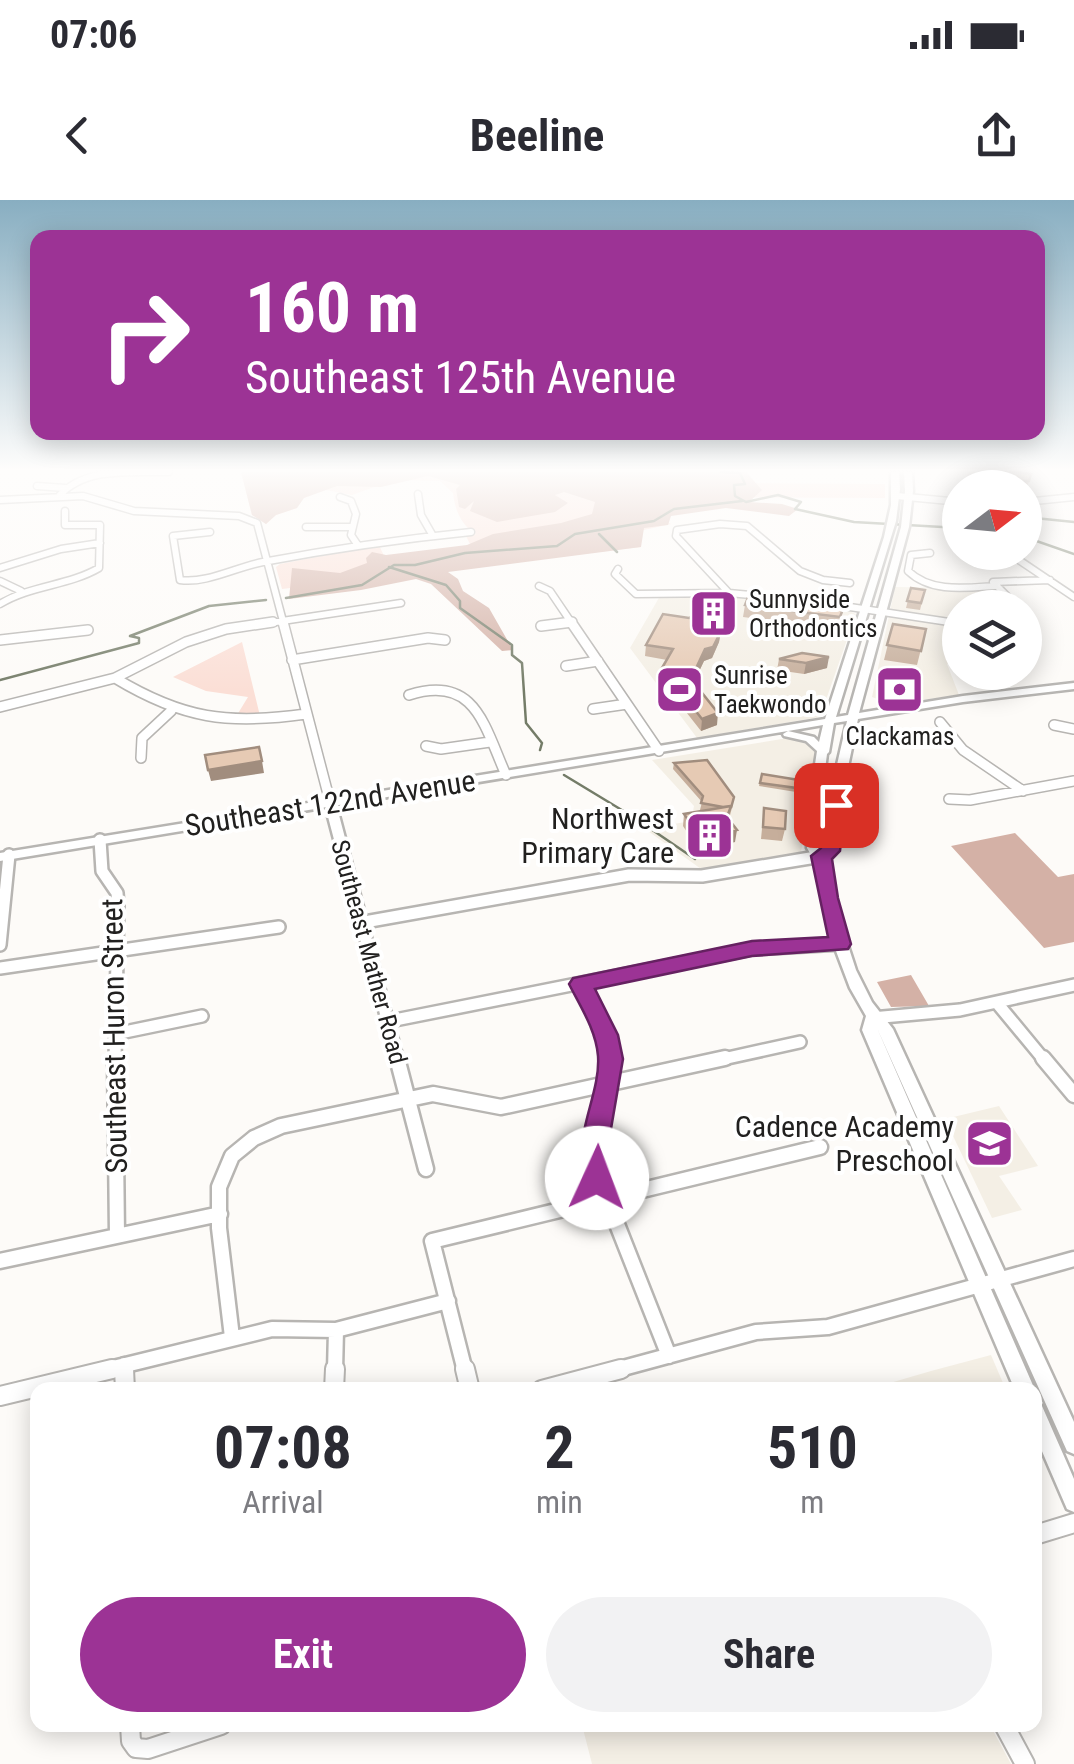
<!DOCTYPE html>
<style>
body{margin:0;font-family:"Roboto Condensed",sans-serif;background:#f2f2f3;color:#2b2b33;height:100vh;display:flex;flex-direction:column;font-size:38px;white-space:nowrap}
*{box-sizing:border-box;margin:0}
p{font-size:32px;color:#7c7c81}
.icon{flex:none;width:55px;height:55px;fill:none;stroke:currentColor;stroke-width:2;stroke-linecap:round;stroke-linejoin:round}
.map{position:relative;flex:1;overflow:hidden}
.side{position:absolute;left:30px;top:1182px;width:1012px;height:350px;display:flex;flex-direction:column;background:#fff;border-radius:20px;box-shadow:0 5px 25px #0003}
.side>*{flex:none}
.top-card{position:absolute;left:30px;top:30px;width:1015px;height:210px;border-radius:20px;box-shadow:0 5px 25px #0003;background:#9c3395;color:#fff;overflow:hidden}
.needle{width:65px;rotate:74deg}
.tools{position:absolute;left:942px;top:270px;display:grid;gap:20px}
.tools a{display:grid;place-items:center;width:100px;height:100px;border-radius:50%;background:#fff;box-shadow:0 5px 25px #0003;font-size:50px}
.pin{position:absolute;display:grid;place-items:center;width:85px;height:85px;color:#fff;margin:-42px;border-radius:20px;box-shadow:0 5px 15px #0006}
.me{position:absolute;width:110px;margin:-55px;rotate:2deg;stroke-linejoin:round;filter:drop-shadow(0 0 8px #0008)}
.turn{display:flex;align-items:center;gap:35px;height:210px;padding:0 50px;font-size:45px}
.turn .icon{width:130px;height:130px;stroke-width:2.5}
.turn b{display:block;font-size:70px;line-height:85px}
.eta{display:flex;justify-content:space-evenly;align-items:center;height:170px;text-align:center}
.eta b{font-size:60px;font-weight:700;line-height:70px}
.action{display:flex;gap:20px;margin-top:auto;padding:20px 50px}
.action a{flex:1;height:115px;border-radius:60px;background:#9c3395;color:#fff;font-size:40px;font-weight:700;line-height:115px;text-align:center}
.action a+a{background:#f2f2f3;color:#2b2b33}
.status{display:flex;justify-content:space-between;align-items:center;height:70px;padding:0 50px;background:#fff;direction:ltr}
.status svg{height:28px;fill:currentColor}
header{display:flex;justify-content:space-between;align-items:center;height:130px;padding:0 50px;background:#fff;font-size:45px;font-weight:700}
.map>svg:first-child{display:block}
</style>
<div class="status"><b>07:06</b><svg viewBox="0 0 49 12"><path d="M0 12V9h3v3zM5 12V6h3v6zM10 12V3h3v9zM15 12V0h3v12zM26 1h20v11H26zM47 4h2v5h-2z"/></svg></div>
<header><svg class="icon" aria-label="back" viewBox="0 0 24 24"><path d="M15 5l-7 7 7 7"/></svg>Beeline<svg class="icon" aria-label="share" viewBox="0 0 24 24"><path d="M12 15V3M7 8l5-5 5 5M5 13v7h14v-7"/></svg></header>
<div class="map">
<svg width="1074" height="1564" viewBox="0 0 1074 1564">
<rect width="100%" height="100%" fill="#fdfbf8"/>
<!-- built -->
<path fill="#f4efe5" d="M895,387L989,388L1016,407L960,408V462L947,464L959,495L891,504L872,497Z
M730,395L845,409L856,414L820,517L697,538L630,448L660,396Z
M788,538L807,542L815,551L801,653L704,671L645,629L691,621L694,606L652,560Z
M999,906L1038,966L999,976L1022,1010L992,1018L945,919Z
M991,1155L1006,1190H866L931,1171Z
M582,1525H990L1011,1564H592Z"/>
<!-- green -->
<path fill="#fbdfd6" d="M241,272H697L699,283L885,284V298L659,297L666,322L671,324L630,333L641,347L282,389L276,367L280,364L379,345L384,356L471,346L466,336L476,334C462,326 455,311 453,293L440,281L394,280L352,295L326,290L293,298L297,308L276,315L266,324L252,315Z
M242,442L260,516L237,515L248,497L206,491L173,477Z"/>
<!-- forest -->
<path fill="#d4b1a6" d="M241,272H746L762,290L749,302L782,304L798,309L789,316L726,308L671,316L668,325L644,328L641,347L448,372L458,379L463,391L489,408L513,450L502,451L431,384L416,379L361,390L289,399L292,368L340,373L367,363L366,358L372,352L386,355L467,345L493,334L561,323L592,314L595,302L564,292L555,295L568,303L555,312L497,322L470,311L474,301L465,309L459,307L456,289L460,285L428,276L381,287L337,286L304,298L297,308L276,315L266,324L252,315Z
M1015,633L1058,677L1074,674V742L1044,748L951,646Z
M911,775L929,806L891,807L877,782Z"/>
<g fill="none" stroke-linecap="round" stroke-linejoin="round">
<!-- stream -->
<path stroke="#747c68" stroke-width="2.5" d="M721,272L740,273L745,284L734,285L735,296L746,302L778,295L801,302L795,309L854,322L960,328
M1025,317L1074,322
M599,334L617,352
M1025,337L1074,354
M389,367L446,385L460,401V408L512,445V455L522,463L526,523L542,543L540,550
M286,398L362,385L394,365H415L465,353L557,346L575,334L654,321L674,309L742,301
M0,480L139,443V438L130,436L209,406L266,400
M564,575L630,615
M648,627L695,659"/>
<defs>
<path id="minor-far4" d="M37,286L65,288
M418,294L421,315L433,336
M59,296C86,266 132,273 169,272
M897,296L960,302
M340,297L351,301L356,314L351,335L357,344
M0,300L83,296L134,311L239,316L257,323L284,425
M1025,302L1074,297
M306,327H352
M677,330L720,324L747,326L800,371L823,380L850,383
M677,330L676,336L729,393
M210,332L173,336L180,380C206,384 236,367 263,362C332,349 401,339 471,332
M1007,352L1074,397
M930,353L911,355L908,371C931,393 965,388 995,386
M0,368L61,349L100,343
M618,369L615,374L636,394L729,393L792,399
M0,381L21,391
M539,386L550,391L573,425
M0,404C31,385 68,386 99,368L100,325H65V311
M830,404L949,422
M1019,408L993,382L1050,380
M256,425L401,403
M552,425L572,422"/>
<path id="minor-far3" d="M283,422L334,617
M571,422L659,551
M541,426L572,422
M0,440L88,430
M292,460L428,438L445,440
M566,466L598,461
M115,478C183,519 228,525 306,514
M409,495C475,474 484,525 506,575
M0,507L115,478L186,442L226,429L273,422
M593,509L627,504
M940,522L963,550L1023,591
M1054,525L1074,529
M426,546L441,549L490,542
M141,558L142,538L171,511
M949,599L970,600L1074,581"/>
<path id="minor-far2" d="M333,614L398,861
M100,640L102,671L117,693L118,705L115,861
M359,723L629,675L702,676L822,656
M0,745L9,655
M0,768L279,727
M581,784L606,835L610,861
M997,803L1045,861
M872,818L960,810L1074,785
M385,822L752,749L841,744
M115,834L202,816
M714,861L800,842"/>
<path id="minor-far1" d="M115,858L117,1036
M397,858L426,969
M610,858L594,966L669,1156
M1043,858L1074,895
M0,1061L220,1014
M232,1137L219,1028V987L232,956L254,938L281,926L433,894L501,907L725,858
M124,1165V1171
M101,1171L272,1129L336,1130L448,1101
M335,1171L336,1130
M465,1171L432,1041L820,947
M612,1171L756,1132L828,1127L1074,1059"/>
<path id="minor" d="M124,1169L125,1190
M465,1169L470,1190
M334,1190L335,1169
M542,1190L621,1169
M0,1196L112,1169
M1035,1335L1074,1323
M130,1525L131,1541L136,1548L148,1549L221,1525
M1004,1525L1025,1564"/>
<path id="major" d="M891,272H899L900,289L896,321L836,517L848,515L901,327L905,291L904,272H912L913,291L909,327L859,513L963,496L1074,483V489L963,502L858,519L843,591L836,651L826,658L838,715L856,770L872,802L893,829L1074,1222V1254L1067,1251L877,828L1035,1190H1015L862,830L866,816L850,788L836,751L822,700L817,665L807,648V617L817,551L806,541L784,536L783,534L788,531L0,661V653L825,519L884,337L891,305ZM847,521L831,591L824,649L822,651L819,647V617L827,554L829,552L834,523ZM823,525L819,542L814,537L788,531Z
M1035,1204L1042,1206L1074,1279V1312L1067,1309L1035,1235Z"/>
</defs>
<!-- minor-far4 casing -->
<use href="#minor-far4" stroke="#b7b5b2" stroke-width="9"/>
<!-- minor-far3 casing -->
<use href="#minor-far3" stroke="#b7b5b2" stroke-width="12"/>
<!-- minor-far2 casing -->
<use href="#minor-far2" stroke="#b7b5b2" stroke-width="16"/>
<!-- minor-far1 casing -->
<use href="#minor-far1" stroke="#b7b5b2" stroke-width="19"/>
<!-- minor casing -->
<use href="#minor" stroke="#b7b5b2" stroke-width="22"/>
<!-- major casing -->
<use href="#major" stroke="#b7b5b2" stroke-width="5"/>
<!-- minor-far4 -->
<use href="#minor-far4" stroke="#fff" stroke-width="6"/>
<!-- minor-far3 -->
<use href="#minor-far3" stroke="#fff" stroke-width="9"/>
<!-- minor-far2 -->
<use href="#minor-far2" stroke="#fff" stroke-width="11"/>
<!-- minor-far1 -->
<use href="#minor-far1" stroke="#fff" stroke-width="14"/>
<!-- minor -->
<use href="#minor" stroke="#fff" stroke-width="18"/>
<!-- major -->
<use href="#major" fill="#fff" fill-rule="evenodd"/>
</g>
<!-- wall -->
<path fill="#c6ae9b" d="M968,272H1019L1031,274L1025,294V288H983L984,279L967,277Z
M911,388L925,390L920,410L906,408Z
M985,394L1019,408H990L983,401Z
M728,400L727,411L718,429L721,431L719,442L712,458L704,461L694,482L717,525L701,531L661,480L662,468L667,460L645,456L646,445L689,418Z
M779,400L845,403L838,430L743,417L745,405Z
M893,424L926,429L917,465L884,460Z
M779,459L827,468L804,474L777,470Z
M881,476L911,487L909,495L877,493Z
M674,563L733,604L729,619L735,642L698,649L683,626L684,614L704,610H700L702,602L673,569Z
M762,574L799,580L796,592L759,586Z
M764,608L785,629L782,641L761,639Z"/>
<!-- shaded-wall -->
<path fill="#a18d7e" d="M728,400L727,411L714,438L715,427Z
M721,431L719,442L712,458L704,461L690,490L691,479L705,449Z
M829,457L827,468L804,474L806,463Z
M718,513L717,525L701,531L702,519Z
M262,561L264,573L211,581L208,570Z
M737,630L735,642L698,649L700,637Z"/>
<!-- building -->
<path fill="#e6cab4" stroke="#a18d7e" stroke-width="2.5" d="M987,272H1019L1031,274L1029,281H986Z
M911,388L925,390L921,403L907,401Z
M1002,393L1019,408H999L985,394Z
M782,394L845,403L840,417L745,405L749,395L779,400Z
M705,397L728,400L715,427L721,431L713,447L705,449L691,479L718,513L702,519L662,468L673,449L646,445L663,414L689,418L696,414Z
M893,424L926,429L921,451L887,445Z
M802,453L829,457L806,463L779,459Z
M881,476L905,480L911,487L878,485Z
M259,547L262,561L208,570L205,555Z
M707,560L734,597L731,608V606L723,607L701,603L703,596L674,563Z
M762,574L799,580L797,588L760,583Z
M731,606L727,617L737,630L700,637L684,614Z
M764,608L786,611L785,629L763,627Z"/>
<!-- sky -->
<linearGradient id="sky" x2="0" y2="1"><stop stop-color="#88aec1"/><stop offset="0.55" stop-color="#fefdfc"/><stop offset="1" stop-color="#fefdfc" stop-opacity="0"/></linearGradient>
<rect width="1074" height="491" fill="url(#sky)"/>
<!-- route -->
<path fill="#9c3395" stroke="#652161" stroke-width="2.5" d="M836,600L845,605L840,651L832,659L838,698L851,744L848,749L752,756L595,789L618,835L623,859L607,952L611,978L607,985L597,988L588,985C567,945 601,897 598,856C596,830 580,806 569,784L573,778L752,741L828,737L811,656L821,648L826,605Z"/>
<!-- icons -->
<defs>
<symbol id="building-square" viewBox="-11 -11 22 22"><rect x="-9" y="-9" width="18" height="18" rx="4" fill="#9c3395" stroke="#fff"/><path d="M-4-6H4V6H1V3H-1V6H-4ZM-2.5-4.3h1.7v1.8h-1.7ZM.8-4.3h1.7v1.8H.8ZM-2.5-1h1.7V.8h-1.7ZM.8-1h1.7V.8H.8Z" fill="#fff"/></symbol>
<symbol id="stadium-square" viewBox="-11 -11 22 22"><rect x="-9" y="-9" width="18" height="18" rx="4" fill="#9c3395" stroke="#fff"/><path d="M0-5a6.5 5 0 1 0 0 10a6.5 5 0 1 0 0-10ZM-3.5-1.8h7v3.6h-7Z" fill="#fff"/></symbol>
<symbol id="bank-square" viewBox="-11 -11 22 22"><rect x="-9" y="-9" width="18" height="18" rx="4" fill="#9c3395" stroke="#fff"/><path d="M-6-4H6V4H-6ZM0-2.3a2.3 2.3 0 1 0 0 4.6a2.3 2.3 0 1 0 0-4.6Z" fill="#fff"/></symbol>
<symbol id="school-square" viewBox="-11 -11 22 22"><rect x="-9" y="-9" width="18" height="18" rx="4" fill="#9c3395" stroke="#fff"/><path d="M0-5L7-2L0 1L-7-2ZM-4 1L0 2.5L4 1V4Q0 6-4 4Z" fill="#fff"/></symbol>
</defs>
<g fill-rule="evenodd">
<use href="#building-square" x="686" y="386" width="55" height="55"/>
<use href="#stadium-square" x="652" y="462" width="55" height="55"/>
<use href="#bank-square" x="872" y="462" width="55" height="55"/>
<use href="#building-square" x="682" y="608" width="55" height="55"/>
<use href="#school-square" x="962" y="916" width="55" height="55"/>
</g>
<g text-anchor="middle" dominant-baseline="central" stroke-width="8" stroke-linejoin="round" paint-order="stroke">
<!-- far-poi labels -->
<g font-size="25" fill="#21201f" stroke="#fff" text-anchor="start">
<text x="749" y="399">Sunnyside<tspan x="749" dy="29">Orthodontics</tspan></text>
<text x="714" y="475">Sunrise<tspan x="714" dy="29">Taekwondo</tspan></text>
<text x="900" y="536" text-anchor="middle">Clackamas</text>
</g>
<!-- far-street labels -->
<g font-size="25" fill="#21201f" stroke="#fff">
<text transform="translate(369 752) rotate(75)">Southeast Mather Road</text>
</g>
<!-- street labels -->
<g font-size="30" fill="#21201f" stroke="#fff">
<text transform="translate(330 603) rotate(-9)">Southeast 122nd Avenue</text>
<text transform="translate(114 836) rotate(-91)">Southeast Huron Street</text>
</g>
<!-- poi labels -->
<g font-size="30" fill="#21201f" stroke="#fff" text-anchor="end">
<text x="674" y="618">Northwest<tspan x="674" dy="34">Primary Care</tspan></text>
<text x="954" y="926">Cadence Academy<tspan x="954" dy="34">Preschool</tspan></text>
</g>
</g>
</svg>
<div class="tools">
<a><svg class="needle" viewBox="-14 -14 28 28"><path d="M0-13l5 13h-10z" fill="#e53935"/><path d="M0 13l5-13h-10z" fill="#7c7c81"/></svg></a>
<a><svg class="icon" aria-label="layers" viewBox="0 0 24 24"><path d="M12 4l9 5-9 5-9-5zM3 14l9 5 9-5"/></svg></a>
</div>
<div class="pin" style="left:836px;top:605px;background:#d93025"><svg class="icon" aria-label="arrive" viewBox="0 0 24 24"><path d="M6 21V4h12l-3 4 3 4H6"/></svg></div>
<svg class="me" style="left:597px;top:978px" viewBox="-20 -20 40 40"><circle r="19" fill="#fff"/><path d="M0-13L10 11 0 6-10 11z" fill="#9c3395"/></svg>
<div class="top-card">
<div class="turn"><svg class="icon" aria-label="right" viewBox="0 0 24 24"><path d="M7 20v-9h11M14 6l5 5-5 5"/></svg><div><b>160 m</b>Southeast 125th Avenue</div></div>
</div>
<section class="side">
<div class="eta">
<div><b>07:08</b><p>Arrival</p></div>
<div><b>2</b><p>min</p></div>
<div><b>510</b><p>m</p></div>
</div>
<div class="action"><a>Exit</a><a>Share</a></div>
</section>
</div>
